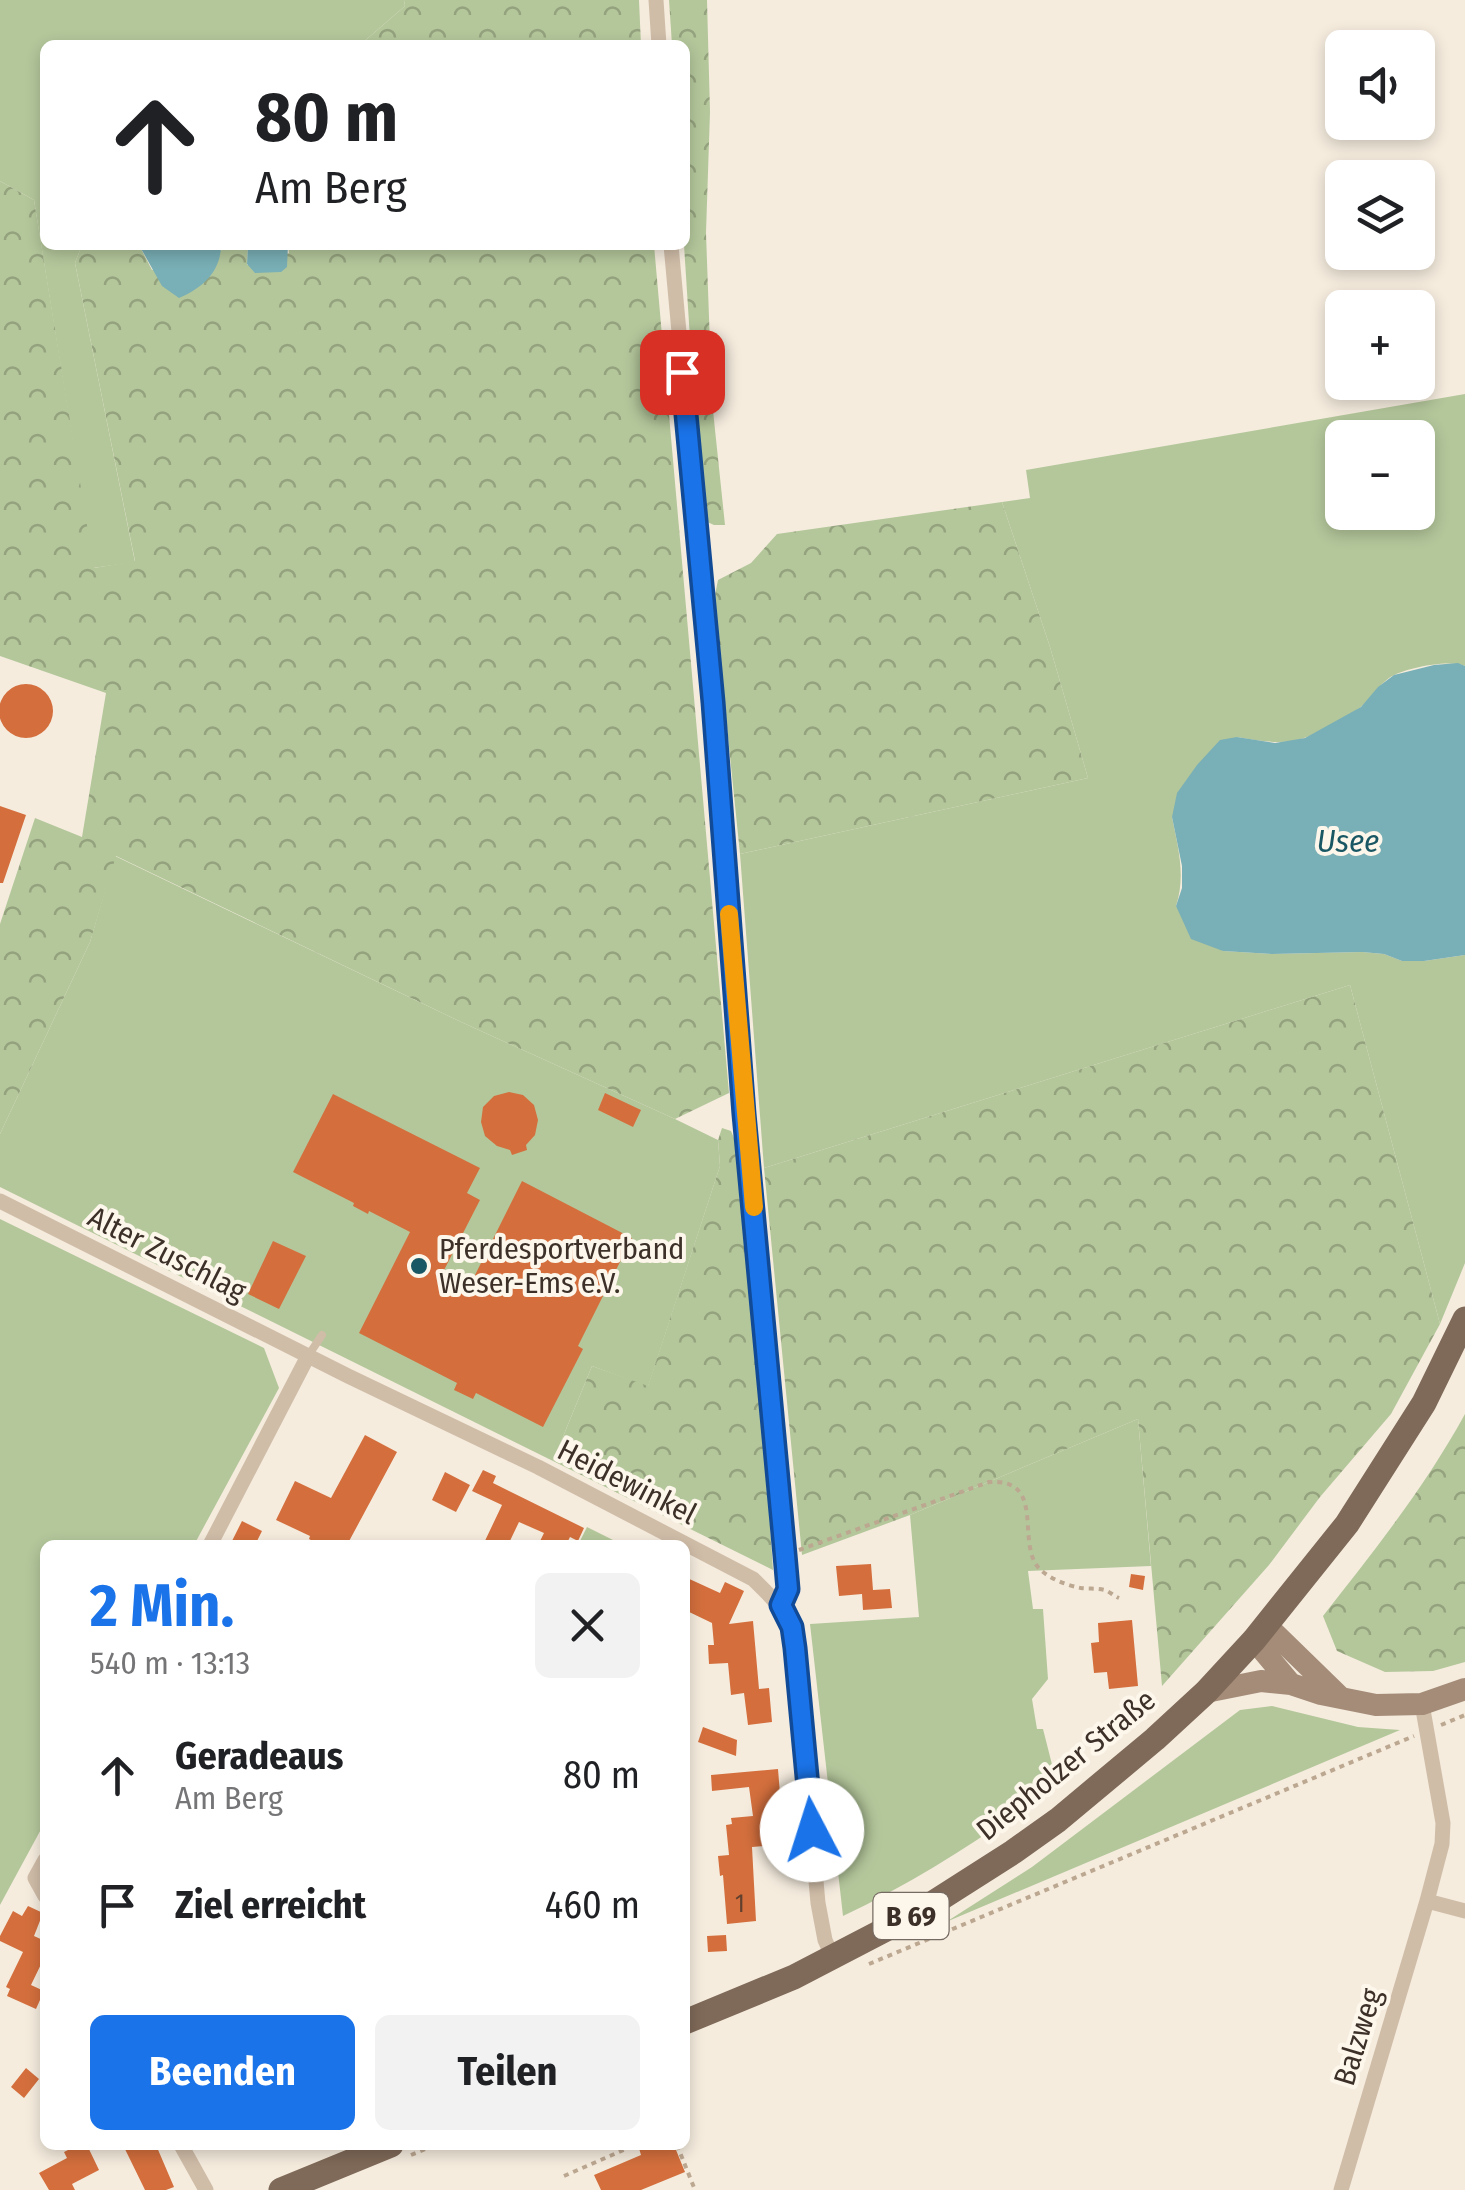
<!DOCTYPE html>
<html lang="de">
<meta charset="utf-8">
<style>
body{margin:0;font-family:"Fira Sans Condensed",sans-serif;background:#f2f2f2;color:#202124;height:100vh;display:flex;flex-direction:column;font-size:38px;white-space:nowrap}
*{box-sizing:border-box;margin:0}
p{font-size:32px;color:#757577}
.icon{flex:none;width:55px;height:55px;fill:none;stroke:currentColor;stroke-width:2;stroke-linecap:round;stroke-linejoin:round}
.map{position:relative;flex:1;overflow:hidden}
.drawer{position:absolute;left:40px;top:1540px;width:650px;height:610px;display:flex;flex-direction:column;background:#fff;border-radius:15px;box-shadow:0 5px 15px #0003}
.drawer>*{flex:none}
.guide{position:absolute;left:40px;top:40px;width:650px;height:210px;border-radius:15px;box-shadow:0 5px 15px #0003;background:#fff;color:#202124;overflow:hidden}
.buttons{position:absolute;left:1325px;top:30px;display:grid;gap:20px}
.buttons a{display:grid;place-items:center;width:110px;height:110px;border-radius:15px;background:#fff;box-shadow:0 5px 15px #0003;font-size:50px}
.pin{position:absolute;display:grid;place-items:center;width:85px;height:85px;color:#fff;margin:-42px;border-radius:20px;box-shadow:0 5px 15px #0006}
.me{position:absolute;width:110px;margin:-55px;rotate:355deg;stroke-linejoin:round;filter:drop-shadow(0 0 8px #0008)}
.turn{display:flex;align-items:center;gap:35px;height:210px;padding:0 50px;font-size:45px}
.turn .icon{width:130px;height:130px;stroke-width:2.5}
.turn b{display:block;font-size:70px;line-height:85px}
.round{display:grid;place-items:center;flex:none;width:105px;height:105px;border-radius:15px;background:#f2f2f2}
.head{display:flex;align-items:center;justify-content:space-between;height:170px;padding:0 50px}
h1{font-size:60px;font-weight:700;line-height:75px;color:#1a73e8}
.button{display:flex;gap:20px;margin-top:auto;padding:20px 50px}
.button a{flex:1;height:115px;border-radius:15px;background:#1a73e8;color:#fff;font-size:40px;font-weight:700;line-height:115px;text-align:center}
.button a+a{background:#f2f2f2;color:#202124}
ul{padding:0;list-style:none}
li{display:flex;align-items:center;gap:30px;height:130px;padding:0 50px}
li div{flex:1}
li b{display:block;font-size:38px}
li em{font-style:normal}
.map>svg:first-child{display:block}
</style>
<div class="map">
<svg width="1465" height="2190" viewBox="0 0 1465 2190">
<defs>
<pattern id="forest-crowns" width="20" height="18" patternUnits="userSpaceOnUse" patternTransform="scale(2.5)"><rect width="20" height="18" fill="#b4c79b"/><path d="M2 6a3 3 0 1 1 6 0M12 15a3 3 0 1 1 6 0" fill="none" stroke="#94a27e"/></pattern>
</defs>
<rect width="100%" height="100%" fill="#f5ecde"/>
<!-- green -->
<path fill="#b4c79b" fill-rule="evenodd" d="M0,0H404L405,6L360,45H45V245H82L75,263L135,562L93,568L34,200L0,181Z
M1465,394V666C1449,659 1404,668 1389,678C1378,686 1372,697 1362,706C1352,715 1319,732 1307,737C1284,746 1261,741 1237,737L1172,817C1178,848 1186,875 1176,906L1223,951L1272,954L1362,952L1384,954L1402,961H1424L1465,955V1263L1440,1324L1350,985L764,1168L740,854L1088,778L1050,647L1002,502L1030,498L1026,470ZM1342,438H1418V512H1342Z
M115,856L459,1021L675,1119L718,1140L720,1166L648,1387L592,1366L553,1461L0,1187V1134L90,942Z
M0,1219L264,1348L279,1388L194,1545H45V1822L0,1905Z
M1138,1419L1151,1566L1028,1571L1033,1609H1043L1048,1679L1032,1699L1037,1729H1043L1057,1784C987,1835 922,1878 843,1916L810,1624L919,1617L910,1515Z
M587,1527L623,1545H578Z
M1272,1706L1358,1727L1400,1730L946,1922L1032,1867L1240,1710Z"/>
<!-- forest -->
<path fill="url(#forest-crowns)" d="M404,0H639L641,45H360L405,6Z
M669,0H707L710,112L706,233L712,401L725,525H714L705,521L694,401L684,245L685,45H672Z
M0,181L34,200L94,568L135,561L75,263L82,245H139L152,270L222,250L221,245H248L247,265L289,253L288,245H654L729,1093L675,1119L459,1021L116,856L90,942L0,1134V924L35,818L82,837L106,693L0,656Z
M1002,502L1050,647L1088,778L740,854L714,600L718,580L751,563L777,534Z
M1350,985L1440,1324L1391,1414L1320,1497L1269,1565L1162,1686L1138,1419L910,1515L802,1555L764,1168Z
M722,1128L731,1131L737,1145L758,1339L773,1570L553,1461L592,1366L648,1386L720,1166L718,1140Z
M1465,1414V1662L1433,1671L1385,1672L1337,1651L1323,1616C1374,1551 1425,1487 1465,1414Z"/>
<!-- water -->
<path fill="#79afb6" d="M139,245H221C221,271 203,288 179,298L162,286Z
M248,245H288L287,267L281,272L255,273L247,264Z
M1458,663L1465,666V955L1424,961H1402L1384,954L1362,952L1272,954L1223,951L1191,939L1176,906L1182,888V866L1172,817L1177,793L1197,765L1220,740L1237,737L1275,743L1305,738L1361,707L1378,687L1394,675L1434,665Z"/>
<!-- building -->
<path fill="#d46f3d" d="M-1 711a27 27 0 1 1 54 0a27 27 0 1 1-54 0Z
M0,806L26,815L3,883H0Z
M509,1092L523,1095L534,1105L538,1120L535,1135L526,1145L527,1150L512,1155L510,1150L497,1146L485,1136L481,1122L483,1107L494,1096Z
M605,1093L641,1110L633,1127L598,1110Z
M333,1094L480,1168L467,1193L480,1200L441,1276L468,1289L522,1181L632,1238L578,1346L583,1349L543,1427L476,1393L473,1399L454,1390L457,1383L359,1333L410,1232L369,1211L368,1214L353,1206L354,1203L293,1172Z
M273,1241L306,1256L279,1309L248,1294Z
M365,1435L397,1452L347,1545H320L309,1539L310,1536L276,1520L295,1481L331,1498Z
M483,1470L496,1476L493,1483L584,1528L578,1541L570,1537L566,1545H538L544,1533L519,1522L508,1545H483L502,1505L472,1491Z
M445,1472L470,1485L456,1512L432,1500Z
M657,1489L672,1497L663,1515L648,1507Z
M242,1521L262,1531L255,1545H230Z
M871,1564L873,1590L890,1589L892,1608L863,1610L862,1594L839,1596L836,1566Z
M1131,1574L1145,1576L1143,1590L1129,1587Z
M685,1577L720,1593L725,1582L744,1591L729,1624L753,1621L759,1689L769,1688L772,1722L748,1725L744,1693L731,1695L728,1663L709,1664L708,1645H714L712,1623L685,1610Z
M1132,1620L1138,1686L1109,1689L1107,1672L1094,1673L1091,1643L1099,1642L1098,1623Z
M703,1727L737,1740L736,1756L698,1742Z
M778,1769L784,1844L752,1847L756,1921L727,1924L723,1875L720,1876L718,1856L729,1855L726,1825L732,1824L731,1818L753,1816L749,1787L712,1791L711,1775Z
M28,1906L43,1913L34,1936L45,1941V1956L31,1985L44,1991L36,2009L7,1996L10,1989L6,1987L23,1952L0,1941V1936L13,1911L22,1916Z
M726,1935L727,1951L708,1952L707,1936Z
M26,2068L39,2079L24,2098L11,2087Z
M78,2145H87L99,2170L72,2184L75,2190H49L39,2173L67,2158L64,2152Z
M123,2145H156L174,2187L166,2190H145Z
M638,2145H674L685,2172L641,2190H601L594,2175L641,2155Z"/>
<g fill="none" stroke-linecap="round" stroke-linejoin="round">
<!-- path -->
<path stroke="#bca791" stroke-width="4" stroke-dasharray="5 5" stroke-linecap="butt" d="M799,1550L989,1482C1042,1479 1020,1530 1034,1561C1041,1576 1065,1585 1081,1588C1089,1589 1097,1588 1105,1590C1110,1592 1114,1596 1119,1598
M1441,1725L1465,1715
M869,1964L1414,1736
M677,2145L695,2190
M411,2155L435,2145
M564,2176L635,2145"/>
<!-- lane -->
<path stroke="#d0bda8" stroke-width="8" d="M308,1356L322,1335"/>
<!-- street -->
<path stroke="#d0bda8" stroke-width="15" d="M656,0L659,45
M671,245L713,702L744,1114L785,1555L788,1589L781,1605
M0,1201L348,1376L538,1467L753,1579C778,1603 789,1613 795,1649L818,1903L825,1940L833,1958
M210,1545L308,1356
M45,1860L35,1878L45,1896
M1427,1901L1465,1911
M181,2145L206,2190
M1341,2190L1427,1901L1442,1844L1443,1823L1422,1704"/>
<!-- secondary -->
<path stroke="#a48c78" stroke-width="22" d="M1266,1625L1340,1697
M1254,1640L1291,1684L1321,1694L1376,1705L1422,1704L1465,1689
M1206,1692L1261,1681L1291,1684"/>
<!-- primary -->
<path stroke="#7f6958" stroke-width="25" d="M685,2022L794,1977L919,1912L1013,1852L1058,1820L1155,1739L1206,1692L1254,1640L1347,1524L1424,1403L1465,1319
M281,2190L391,2145"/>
</g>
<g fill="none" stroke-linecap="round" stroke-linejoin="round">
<defs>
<path id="route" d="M682,372L713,702L744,1114L785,1555L788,1589L781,1605L792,1627L795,1648L812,1830"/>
</defs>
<!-- route casing -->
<use href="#route" stroke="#114b97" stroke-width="25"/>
<!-- route -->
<use href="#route" stroke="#1a73e8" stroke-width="18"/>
<!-- slow -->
<path stroke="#f59e0b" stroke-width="18" d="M729,914L754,1207"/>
</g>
<!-- markers -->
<circle fill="#185763" stroke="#fcf6eb" stroke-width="4" cx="419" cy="1266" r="10"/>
<g text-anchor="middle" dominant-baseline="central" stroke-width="8" stroke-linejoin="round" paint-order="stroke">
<!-- number labels -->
<g font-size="25" fill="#62402e">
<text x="740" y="1904">1</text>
</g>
<!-- shield labels -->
<rect fill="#fcf6eb" stroke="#766b63" stroke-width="2.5" x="873.5" y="1893" width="75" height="46" rx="8"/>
<g font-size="28" font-weight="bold" fill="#3c3029">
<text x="911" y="1916">B 69</text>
</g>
<!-- poi labels -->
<g font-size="30" fill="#3c3029" stroke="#fcf6eb" text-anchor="start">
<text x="439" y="1249">Pferdesportverband<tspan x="439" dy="34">Weser-Ems e.V.</tspan></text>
</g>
<!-- street labels -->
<g font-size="30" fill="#3c3029" stroke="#fcf6eb">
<text transform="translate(167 1254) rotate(27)">Alter Zuschlag</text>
<text transform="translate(627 1482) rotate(27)">Heidewinkel</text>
<text transform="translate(1066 1765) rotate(-39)">Diepholzer Straße</text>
<text transform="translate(1358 2037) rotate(-73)">Balzweg</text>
</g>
<!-- water labels -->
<g font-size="32" font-style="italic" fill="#185763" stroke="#fcf6eb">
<text x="1348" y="841">Usee</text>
</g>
</g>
</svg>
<div class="buttons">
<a><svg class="icon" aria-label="sound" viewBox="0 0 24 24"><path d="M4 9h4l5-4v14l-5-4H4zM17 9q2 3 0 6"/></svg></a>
<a><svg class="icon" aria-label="layers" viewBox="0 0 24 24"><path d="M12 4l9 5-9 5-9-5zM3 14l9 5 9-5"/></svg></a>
<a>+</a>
<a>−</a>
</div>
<div class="pin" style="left:682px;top:372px;background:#d93025"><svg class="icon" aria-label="arrive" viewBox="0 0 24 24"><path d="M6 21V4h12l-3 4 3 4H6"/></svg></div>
<svg class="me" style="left:812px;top:1830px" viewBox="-20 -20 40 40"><circle r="19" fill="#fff"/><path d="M0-13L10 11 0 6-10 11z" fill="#1a73e8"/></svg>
<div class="guide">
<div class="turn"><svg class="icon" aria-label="ahead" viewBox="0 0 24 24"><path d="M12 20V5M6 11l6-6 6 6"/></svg><div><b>80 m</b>Am Berg</div></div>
</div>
<section class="drawer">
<div class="head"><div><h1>2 Min.</h1><p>540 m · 13:13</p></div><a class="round"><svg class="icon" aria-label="close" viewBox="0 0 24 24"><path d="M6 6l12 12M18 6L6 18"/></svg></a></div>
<ul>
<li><svg class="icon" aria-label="ahead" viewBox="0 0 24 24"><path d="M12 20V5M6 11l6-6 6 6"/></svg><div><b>Geradeaus</b><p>Am Berg</p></div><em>80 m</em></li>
<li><svg class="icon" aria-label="arrive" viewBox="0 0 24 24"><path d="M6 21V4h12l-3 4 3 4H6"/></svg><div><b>Ziel erreicht</b></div><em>460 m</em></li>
</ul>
<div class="button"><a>Beenden</a><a>Teilen</a></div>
</section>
</div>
